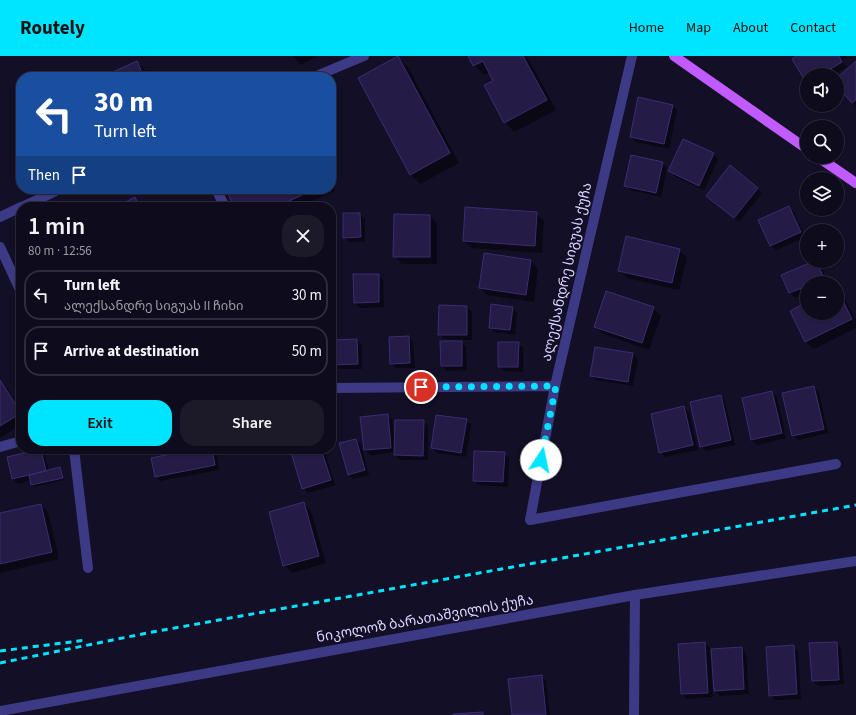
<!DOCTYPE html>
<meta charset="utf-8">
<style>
body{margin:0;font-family:"Source Sans 3","Noto Sans Georgian",sans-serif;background:#1c1929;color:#f1f3f6;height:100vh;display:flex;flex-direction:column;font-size:15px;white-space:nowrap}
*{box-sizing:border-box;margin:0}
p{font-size:13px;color:#9b9ba3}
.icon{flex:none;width:22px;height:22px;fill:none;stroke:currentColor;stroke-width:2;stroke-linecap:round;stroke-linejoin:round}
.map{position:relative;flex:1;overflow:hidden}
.side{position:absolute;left:16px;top:146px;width:320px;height:252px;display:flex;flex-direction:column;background:#0e0b1c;border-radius:16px;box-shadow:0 1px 3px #0004,0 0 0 1px #2e2b3b}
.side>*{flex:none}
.hud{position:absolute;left:16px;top:16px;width:320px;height:122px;border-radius:16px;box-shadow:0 1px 3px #0004,0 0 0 1px #2e2b3b;background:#1a4fa0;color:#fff;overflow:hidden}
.buttons{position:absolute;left:800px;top:12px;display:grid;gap:8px}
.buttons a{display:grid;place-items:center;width:44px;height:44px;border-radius:50%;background:#0e0b1c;box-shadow:0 1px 3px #0004,0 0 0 1px #2e2b3b;font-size:20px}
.pin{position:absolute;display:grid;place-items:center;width:34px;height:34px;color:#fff;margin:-17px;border:2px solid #fff;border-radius:50%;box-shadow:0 1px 4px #0007}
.me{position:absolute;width:44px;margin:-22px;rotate:11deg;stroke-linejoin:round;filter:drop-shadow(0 0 3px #0008)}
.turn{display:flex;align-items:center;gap:14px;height:84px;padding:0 12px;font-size:18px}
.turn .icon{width:52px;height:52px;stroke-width:2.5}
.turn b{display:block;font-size:28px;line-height:34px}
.then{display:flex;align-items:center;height:38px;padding:0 12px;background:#0003;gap:8px;font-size:15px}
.round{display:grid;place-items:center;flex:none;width:42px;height:42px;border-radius:16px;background:#1c1929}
.overview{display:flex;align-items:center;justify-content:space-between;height:68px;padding:0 12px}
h1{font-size:24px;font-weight:600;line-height:30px}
.button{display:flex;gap:8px;margin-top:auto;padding:8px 12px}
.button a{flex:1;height:46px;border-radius:16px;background:#00e5ff;color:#111;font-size:16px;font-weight:600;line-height:46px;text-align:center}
.button a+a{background:#1c1929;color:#f1f3f6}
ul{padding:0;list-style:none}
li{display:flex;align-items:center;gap:12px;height:50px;margin:0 8px 6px;padding:0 4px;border:2px solid #2e2b3b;border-radius:16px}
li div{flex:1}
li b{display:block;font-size:15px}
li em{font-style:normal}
header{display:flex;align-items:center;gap:24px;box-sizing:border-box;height:56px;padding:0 20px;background:#00e5ff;color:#111}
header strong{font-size:19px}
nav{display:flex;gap:22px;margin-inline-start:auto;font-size:14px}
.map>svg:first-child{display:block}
</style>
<header>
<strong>Routely</strong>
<nav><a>Home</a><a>Map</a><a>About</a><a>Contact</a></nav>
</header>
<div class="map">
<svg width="856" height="659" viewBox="0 0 856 659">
<rect width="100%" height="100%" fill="#130f26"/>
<!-- shadow -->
<path fill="#0007" d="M293,0H318L301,9Z
M469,0H527L556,54L514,76L505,66L494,25L490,16L484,19L474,9Z
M798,0H848L842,4L846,11L834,19H807V26Z
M398,1L408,11L459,107L420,128L410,118Z
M136,6L144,13L148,21H104Z
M856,6V50L837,30V23Z
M672,50L677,54L669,93L636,86L631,81Z
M683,84L714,98L718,103L704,134L674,120L669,115Z
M662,107L667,112L661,141L630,134L626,129Z
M331,127L335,135L299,151H235L234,133H331Z
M757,132L762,137L739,166L712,144Z
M135,142L144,151H118Z
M789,151L794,156L805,181L776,194L771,190Z
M536,157L544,165L542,197L472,192L464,185Z
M360,158L365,163V186H349L344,181Z
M430,160L437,167V208H402L394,200Z
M679,194L687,202L679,234L627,222L619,214Z
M485,199L531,205L538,213L534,246L487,239L480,232Z
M816,205L821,210L828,227H807V236L795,242L790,237L783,220Z
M378,219L383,224L384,251L360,252L355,247Z
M837,233L843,240L856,264V272L814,293L806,286L791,255L807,247V257H837Z
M467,251L472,256V284L444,283L439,278Z
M512,252L517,257L515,279L494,276L490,271Z
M653,252L661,260L649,294L603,278L596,271Z
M409,281L413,286L415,312H396L391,308Z
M357,284L362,289V313H339L334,308Z
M461,286L466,291L467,314L447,315L442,310Z
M518,287L523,292V316L504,315L499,310Z
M633,298L638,303L633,330L596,324L591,319Z
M0,325L7,332L21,355V369L0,382Z
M814,331L819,336L828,377L798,384L793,379Z
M772,336L777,341L786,382L757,389L752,384Z
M720,340L725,345L735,389L706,395L701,390Z
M684,351L689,356L698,394L665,401L660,396Z
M387,359L392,364L394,381L423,365L428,370V404H400L395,399V396L370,399L365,394L362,362Z
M466,364L471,369L466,401L437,397L432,392Z
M356,384L361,389L369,419L353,423L349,418Z
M93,393H111V394L98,398Z
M200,393H213L216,396L219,414L160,425L156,420Z
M291,393H324L335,429L308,437L303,432Z
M40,394L45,399L49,415L60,412L62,415L64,424L34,431L32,429L31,424L18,428L13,423L8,402Z
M504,397L509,402L508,431L478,429L474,424Z
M304,448L311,455L326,507L292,517L284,509Z
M41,449L48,456L59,503L0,517V458Z
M705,587L710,592L713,641L687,643L682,638Z
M837,587L841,592L844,628L818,630L813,625Z
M793,590L798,595L801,643L775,644L770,639Z
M742,592L746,597L749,638L720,640L715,635Z
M541,620L546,625L550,659H513Z"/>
<!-- building -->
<path fill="#241b47" stroke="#3b2d73" d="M398,0L450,97L410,119L358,22Z
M468,0H523L547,44L504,67L484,29L493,25L483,5L473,10Z
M796,0H839L842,6L821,19H807V28L792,3Z
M137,5L144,21H102Z
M856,5V44L852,47L837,31V22Z
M638,41L673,49L664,88L630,81Z
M683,83L714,97L699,130L668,115Z
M631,99L663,106L656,137L624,130Z
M730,109L758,132L734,162L706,140Z
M232,133H315L276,151H234L227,135Z
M135,141L140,151H116Z
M789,150L801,176L770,190L758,164Z
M465,151L537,156L535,190L463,185Z
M343,157H360L361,181L343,182Z
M394,158L430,159V201H393Z
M626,180L680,193L672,227L618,215Z
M484,197L531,204L526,239L479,232Z
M814,205H816L824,222L813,227H807V230L789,237L781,219Z
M353,218H379V246L354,247Z
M837,233L852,263L805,286L790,255L807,246V257H837Z
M606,235L654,251L642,287L594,271Z
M491,248L513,251L510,274L489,272Z
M439,249L467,250V279H438Z
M409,280L410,307L390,308L389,281Z
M357,283L358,308L333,309V284Z
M440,285H462V310H441Z
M498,286H519L518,311H498Z
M595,291L633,297L628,326L590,320Z
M0,324L21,357L0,370Z
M814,330L824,373L792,380L782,337Z
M772,335L782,377L751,384L742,342Z
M721,339L731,384L700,391L690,346Z
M684,350L693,389L659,397L651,358Z
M388,358L391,392L364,394L360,361Z
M436,359L467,363L461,397L431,392Z
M395,364H424L423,400L394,399Z
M356,383L365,414L348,419L339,387Z
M41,393L46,415L12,423L7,401Z
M195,393H212L215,409L155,421L151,402Z
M290,393H321L331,424L302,433Z
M474,395L505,396L503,426L473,425Z
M60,411L63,422L31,429L29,419Z
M304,446L319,500L283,510L269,456Z
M41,448L52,496L0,508V457Z
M705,586L708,637L681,638L678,588Z
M837,586L839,624L812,625L809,587Z
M794,589L797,638L769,640L766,591Z
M742,591L744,633L714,635L711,593Z
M542,619L546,659H512L508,623Z
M483,656V659H453V658Z"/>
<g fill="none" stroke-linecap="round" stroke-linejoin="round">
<!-- service -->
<path stroke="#3d3a85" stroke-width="10" d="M0,191L21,236
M0,391L21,385
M74,393L88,512"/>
<!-- minor -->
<path stroke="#3d3a85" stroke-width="10" d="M632,0L555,330L530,464L836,408
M314,21L364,0
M216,133L225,151
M22,151L60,133
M0,161L21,151
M331,332L555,330
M634,659L635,539"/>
<!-- tertiary -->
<path stroke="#3d3a85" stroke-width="10" d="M0,655L635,539L856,505"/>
<!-- primary -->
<path stroke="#c25bff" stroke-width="10" d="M674,0L807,93
M818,101L856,127"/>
<!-- rail -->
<path stroke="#00e5ff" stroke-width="3" stroke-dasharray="6 5" stroke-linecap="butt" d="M0,595L87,584
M0,607L147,577L856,449"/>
</g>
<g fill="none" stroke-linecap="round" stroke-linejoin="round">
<!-- route -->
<path stroke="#00e5ff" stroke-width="7" stroke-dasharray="0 12.6" d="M421,331L556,330L541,404"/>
</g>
<g text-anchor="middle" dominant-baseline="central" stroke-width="3.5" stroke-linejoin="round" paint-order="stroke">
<!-- street labels -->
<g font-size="14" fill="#d9d4ff" stroke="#130f26">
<text transform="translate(567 216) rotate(-77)">ალექსანდრე სიგუას ქუჩა</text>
<text transform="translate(425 563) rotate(-10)">ნიკოლოზ ბარათაშვილის ქუჩა</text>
</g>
</g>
</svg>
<div class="buttons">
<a><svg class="icon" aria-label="sound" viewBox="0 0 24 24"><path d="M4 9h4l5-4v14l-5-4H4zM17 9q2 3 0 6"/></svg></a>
<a><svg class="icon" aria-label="search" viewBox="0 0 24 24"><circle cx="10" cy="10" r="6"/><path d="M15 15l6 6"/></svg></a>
<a><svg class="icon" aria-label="layers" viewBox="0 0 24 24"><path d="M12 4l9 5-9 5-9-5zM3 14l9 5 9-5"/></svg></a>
<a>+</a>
<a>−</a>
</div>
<div class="pin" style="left:421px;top:331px;background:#d93025"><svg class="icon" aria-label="arrive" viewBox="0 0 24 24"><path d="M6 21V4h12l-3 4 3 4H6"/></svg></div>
<svg class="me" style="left:541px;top:404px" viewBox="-20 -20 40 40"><circle r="19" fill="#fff"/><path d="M0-13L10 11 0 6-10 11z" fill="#00e5ff"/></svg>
<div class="hud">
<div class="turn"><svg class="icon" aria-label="left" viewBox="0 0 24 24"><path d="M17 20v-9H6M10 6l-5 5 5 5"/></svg><div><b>30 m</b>Turn left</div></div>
<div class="then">Then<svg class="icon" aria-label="arrive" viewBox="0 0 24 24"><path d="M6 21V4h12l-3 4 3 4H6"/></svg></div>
</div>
<section class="side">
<div class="overview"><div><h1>1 min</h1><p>80 m · 12:56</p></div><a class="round"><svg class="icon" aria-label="close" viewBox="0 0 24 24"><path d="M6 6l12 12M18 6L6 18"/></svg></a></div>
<ul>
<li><svg class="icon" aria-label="left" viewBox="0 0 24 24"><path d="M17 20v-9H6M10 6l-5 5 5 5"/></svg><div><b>Turn left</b><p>ალექსანდრე სიგუას II ჩიხი</p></div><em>30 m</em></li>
<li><svg class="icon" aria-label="arrive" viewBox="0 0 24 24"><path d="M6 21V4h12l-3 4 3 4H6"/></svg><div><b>Arrive at destination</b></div><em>50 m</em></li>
</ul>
<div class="button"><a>Exit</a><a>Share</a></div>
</section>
</div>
